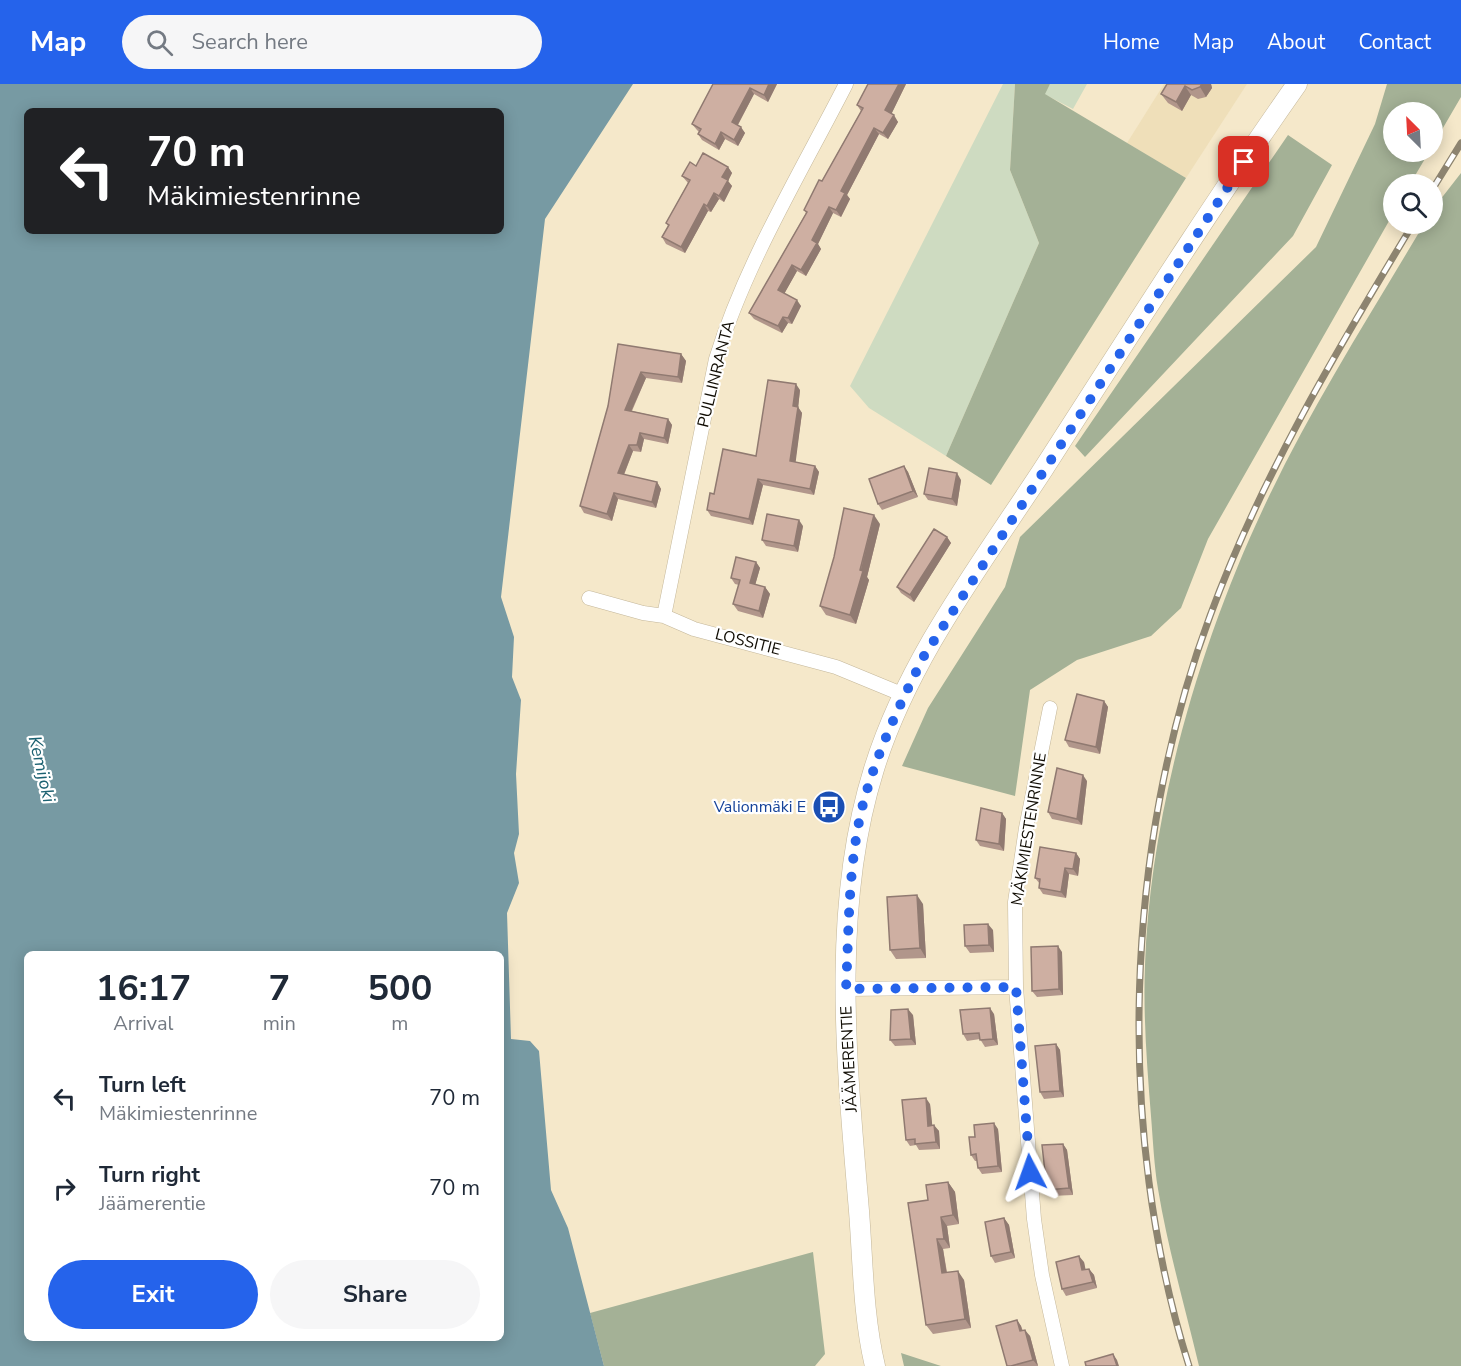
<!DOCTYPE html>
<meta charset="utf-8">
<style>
body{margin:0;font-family:"Nunito Sans",sans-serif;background:#f6f6f7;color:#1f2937;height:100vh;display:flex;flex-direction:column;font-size:22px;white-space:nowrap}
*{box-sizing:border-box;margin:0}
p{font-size:20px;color:#747a83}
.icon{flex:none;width:33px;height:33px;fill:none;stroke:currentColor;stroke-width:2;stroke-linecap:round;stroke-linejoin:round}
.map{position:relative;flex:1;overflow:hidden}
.side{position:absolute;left:24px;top:867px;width:480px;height:390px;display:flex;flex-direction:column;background:#fff;border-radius:9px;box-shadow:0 3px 15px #0003}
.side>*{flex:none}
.banner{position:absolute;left:24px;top:24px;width:480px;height:126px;border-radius:9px;box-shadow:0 3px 15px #0003;background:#202124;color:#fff;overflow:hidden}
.needle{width:39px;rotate:336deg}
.controls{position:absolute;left:1383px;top:18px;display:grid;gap:12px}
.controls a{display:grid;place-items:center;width:60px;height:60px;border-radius:50%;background:#fff;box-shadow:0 3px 15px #0003;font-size:30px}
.pin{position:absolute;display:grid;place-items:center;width:51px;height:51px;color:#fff;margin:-26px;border-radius:12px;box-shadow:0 3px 9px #0006}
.me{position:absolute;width:66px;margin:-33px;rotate:356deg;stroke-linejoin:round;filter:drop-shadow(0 0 4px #0008)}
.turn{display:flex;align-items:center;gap:21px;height:126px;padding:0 24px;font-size:27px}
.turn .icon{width:78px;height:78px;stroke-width:2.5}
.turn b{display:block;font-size:42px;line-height:51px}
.eta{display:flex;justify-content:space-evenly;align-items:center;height:102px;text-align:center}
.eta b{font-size:36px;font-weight:700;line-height:42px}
.cta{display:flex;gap:12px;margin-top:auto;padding:12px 24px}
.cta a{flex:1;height:69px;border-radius:36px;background:#2563eb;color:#fff;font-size:24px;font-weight:700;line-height:69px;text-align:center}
.cta a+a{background:#f6f6f7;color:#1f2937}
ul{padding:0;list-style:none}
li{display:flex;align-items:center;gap:18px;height:90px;padding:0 24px}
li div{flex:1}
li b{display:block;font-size:22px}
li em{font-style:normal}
header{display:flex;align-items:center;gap:36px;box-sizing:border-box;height:84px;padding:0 30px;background:#2563eb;color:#fff}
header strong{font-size:28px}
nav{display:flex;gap:33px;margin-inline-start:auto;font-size:21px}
.search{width:420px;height:54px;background:#f6f6f7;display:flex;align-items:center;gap:15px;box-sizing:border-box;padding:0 21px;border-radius:33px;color:#747a83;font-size:22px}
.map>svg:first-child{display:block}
</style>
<header>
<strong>Map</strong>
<div class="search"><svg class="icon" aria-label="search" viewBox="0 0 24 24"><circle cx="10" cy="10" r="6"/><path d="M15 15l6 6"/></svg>Search here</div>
<nav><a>Home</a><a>Map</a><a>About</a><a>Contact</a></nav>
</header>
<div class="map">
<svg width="1461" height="1282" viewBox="0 0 1461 1282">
<rect width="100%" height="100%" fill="#f5e8ca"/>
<!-- built -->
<path fill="#efdfb9" d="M1164,0H1247L1186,94L1127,59Z"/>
<!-- green -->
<path fill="#cedbc1" d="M1003,0H1015L1010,86L1039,159L946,372L869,324L850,302Z
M1050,0H1087L1073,25L1044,10Z"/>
<!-- forest -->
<path fill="#a4b196" d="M1015,0H1050L1045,10L1186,94L991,401L946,372L1039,159L1010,86Z
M1387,0H1461V13L1433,61L1432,28H1394V68H1429L1410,100H1394L1393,130L1208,455L1181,524L1151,552L1077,576L1030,606L1015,712L902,682L928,624L1005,503L1020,453L1316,163L1375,40Z
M1288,51L1332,81L1293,152L1085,373L1075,362Z
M1461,89V1282H1199C1185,1223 1168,1165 1158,1105C1154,1081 1153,1056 1151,1032C1147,982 1143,931 1145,881C1150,730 1199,561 1263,425C1309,326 1369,233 1424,140H1432L1433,125Z
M813,1168L825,1270L815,1282H604L590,1229Z
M901,1269L941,1282H904Z"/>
<!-- water -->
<path fill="#779aa3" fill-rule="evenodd" d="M0,0H633L545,135L501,513L514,553L512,593L521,616L516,690L519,750L514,769L519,799L507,829L511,955L530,957L539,967L551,1106L568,1144L604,1282H0ZM27,27H501V147H27ZM27,870H501V1254H27Z"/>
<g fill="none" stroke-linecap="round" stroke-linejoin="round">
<defs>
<path id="minor" d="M589,514L643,529L664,532L694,545L836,583L904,611
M664,532L716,275C746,178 800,90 846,0
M1050,624L1026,744L1015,818L1016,903L1034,1135L1042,1191L1062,1282
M846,905L1016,903"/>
<path id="secondary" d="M875,1282C863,1232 863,1178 859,1127C847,983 830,825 874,685C908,575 982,479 1044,384C1127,255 1209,125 1297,0"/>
</defs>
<!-- minor casing -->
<use href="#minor" stroke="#c4b79a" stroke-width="15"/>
<!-- secondary casing -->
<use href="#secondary" stroke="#c4b79a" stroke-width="21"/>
<!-- minor -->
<use href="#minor" stroke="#fff" stroke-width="14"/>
<!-- secondary -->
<use href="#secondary" stroke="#fff" stroke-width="20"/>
<defs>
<path id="rail" d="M1432,106L1461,59
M1189,1282C1115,1047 1124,762 1210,532C1261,393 1337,266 1413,140"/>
</defs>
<!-- rail casing -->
<use href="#rail" stroke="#8d8470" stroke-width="7"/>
<!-- rail -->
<use href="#rail" stroke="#fff" stroke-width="4.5" stroke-dasharray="14" stroke-linecap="butt"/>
</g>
<!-- wall -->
<path fill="#b1968b" d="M713,0H777L768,18L754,10L738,41L745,49L738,62L725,55L719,66L702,56L698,50L699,48L697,46L692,40Z
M868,0H906L891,30L898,38L888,55L879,50L847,111L850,115L841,133L833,129L818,160L821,165L806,192L797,187L784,210L801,222L792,240L788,239L782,249L754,235L749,229L806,129L804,126L822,97L861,27L857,21Z
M1167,0H1211L1212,4L1206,13L1198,15L1191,11L1182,27L1168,19L1161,10Z
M696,82L728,83L732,89L728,97L732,102L724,118L719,115L711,128L708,127L685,169L666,160L662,153L668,142L666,139L688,99L682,92Z
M618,260L681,270L686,277L682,299L646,294L632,327L668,335L672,341L668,360L644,355L641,368L633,367L624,391L657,398L661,405L656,424L618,415L612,437L584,429L580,422L608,322Z
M800,306L798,323L802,329L795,378L815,382L819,388L814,411L763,401L753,441L711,432L707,426L714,410L756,372Z
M904,382L908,388L918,413L882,426L878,420Z
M961,396L957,422L928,416L924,410Z
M880,440L867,493L869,496L856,540L826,531L820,522Z
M803,442L798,468L766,462L762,456Z
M947,453L951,459L914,518L901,509L897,503Z
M756,478L760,484L755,501L765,503L770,510L763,534L738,527L733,520L739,501L735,500L731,494Z
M1104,617L1108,623L1100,670L1069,663L1065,656Z
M1087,697L1082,741L1052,735L1048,728Z
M1002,729L1006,735L1004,767L980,762L976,756Z
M1076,769L1080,775L1078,792L1069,790L1066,814L1043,810L1039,804L1040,800L1035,794Z
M923,820L926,874L896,875L890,866Z
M993,846L994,868L970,869L965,862Z
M1062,868L1063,911L1037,913L1032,907Z
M994,930L998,961L985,963L980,955L967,957L963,950Z
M913,931L916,961L895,962L890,956Z
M1056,960L1060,966L1064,1013L1044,1015L1040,1008Z
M930,1020L932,1041L939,1047L940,1065L919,1066L916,1061L910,1062L906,1056Z
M998,1045L1002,1088L982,1090L978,1084L977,1077H975L971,1071L975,1053Z
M1063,1060L1067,1066L1073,1111L1051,1112L1047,1106Z
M948,1098L955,1108L959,1140L947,1142L950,1164L943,1165L947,1188L964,1196L971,1244L933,1250L926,1241L928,1116Z
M1004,1134L1009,1141L1015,1174L995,1179L991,1172Z
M1084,1178L1085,1185H1089L1094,1191L1097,1204L1066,1212L1062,1205Z
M1017,1236L1021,1242L1023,1247L1030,1252L1038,1282H1007Z"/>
<!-- shaded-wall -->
<path fill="#907a71" d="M769,0H777L768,18L764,11Z
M899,0H906L890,33L885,26Z
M1202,0H1211L1212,4L1206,13L1200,3Z
M1185,2L1191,11L1182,27L1176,18Z
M750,4L754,10L736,44L732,38Z
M894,31L898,38L888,55L883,49Z
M741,43L745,49L738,62L734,56Z
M874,44L879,50L847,111L850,115L841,133L836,126L841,107Z
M721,48L725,55L719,66L715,60Z
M728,83L732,89L728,97L732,102L724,118L719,112L722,93Z
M714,109L719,115L711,128L707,122Z
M704,120L708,127L685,169L681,163Z
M829,123L833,129L818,160L821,165L806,192L801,186L812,156Z
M792,181L797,187L783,212L778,206Z
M797,216L801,222L792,240L788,234Z
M783,233L788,239L782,249L778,242Z
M681,270L686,277L682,299L678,293Z
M641,288L646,294L629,332L625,326Z
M796,300L800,306L798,325V323L802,329L795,383L790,377L793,322Z
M668,335L672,341L668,360L664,354Z
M640,349L644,355L641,368L637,361Z
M629,361L633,367L622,395L618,389Z
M815,382L819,388L814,411L810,405Z
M904,382L908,388L918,413L913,407Z
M957,389L961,396L957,422L952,415Z
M758,395L763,401L753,441L749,435Z
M657,398L661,405L656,424L652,418Z
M614,409L618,415L612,437L607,430Z
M874,431L880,440L867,493L869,496L856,540L850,531Z
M799,436L803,442L798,468L794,462Z
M947,453L951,459L914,518L910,511Z
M756,478L760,484L754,505L750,499Z
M765,503L770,510L763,534L759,527Z
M1104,617L1108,623L1100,670L1096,663Z
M1083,691L1087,697L1082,741L1077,735Z
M1002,729L1006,735L1004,767L999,760Z
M1076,769L1080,775L1078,792L1073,785Z
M1065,784L1069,790L1066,814L1061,808Z
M917,811L923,820L926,874L920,864Z
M988,840L993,846L994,868L989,861Z
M1058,862L1062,868L1063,911L1059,905Z
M990,924L994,930L998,961L993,955Z
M908,925L913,931L916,961L911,955Z
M1056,960L1060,966L1064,1013L1060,1007Z
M926,1014L930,1020L933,1048L928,1042Z
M994,1039L998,1045L1002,1088L998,1082Z
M934,1041L939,1047L940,1065L936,1058Z
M1063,1060L1067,1066L1073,1111L1069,1104Z
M948,1098L955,1108L959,1140L953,1131Z
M941,1133L947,1142L950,1164L944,1155Z
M1004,1134L1009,1141L1015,1174L1011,1168Z
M937,1155L943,1165L948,1198L942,1189Z
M1079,1172L1084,1178L1087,1192L1082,1186Z
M1089,1185L1094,1191L1097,1204L1093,1198Z
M958,1187L964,1196L971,1244L965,1235Z
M1017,1236L1021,1242L1024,1254L1020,1247Z
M1025,1246L1030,1252L1038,1282L1033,1276Z
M1113,1270L1117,1276L1119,1282H1117Z"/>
<!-- building -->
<path fill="#ceafa2" stroke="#907a71" stroke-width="1.5" d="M713,0H769L764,11L750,4L732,38L741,43L734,56L721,48L715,60L698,50L701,45L692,40Z
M868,0H899L885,26L894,31L883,49L874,44L841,107L845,109L836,126L829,123L812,156L817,159L801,186L792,181L778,206L797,216L788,234L783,233L778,242L749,229L807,128L804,126L819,96L822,97L863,24L857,21Z
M1167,0H1202L1200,3L1192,6L1185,2L1176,18L1161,10Z
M703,69L728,83L722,93L728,96L719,112L714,109L707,122L704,120L681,163L662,153L669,141L666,139L690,96L682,92L690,78L696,82Z
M618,260L681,270L678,293L641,288L625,326L668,335L664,354L640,349L637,361H629L618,389L657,398L652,418L614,409L607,430L580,422L608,322Z
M768,296L796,300L793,322L798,323L790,377L815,382L810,405L758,395L749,435L707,426L710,409L714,410L723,365L756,372Z
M904,382L913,407L878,420L869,395Z
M929,384L957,389L952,415L924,410Z
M844,424L874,431L860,486L863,487L850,531L820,522L834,473Z
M767,430L799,436L794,462L762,456Z
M934,445L947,453L910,511L897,503Z
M736,473L756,478L750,499L765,503L759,527L733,520L740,496L731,494Z
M1077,610L1104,617L1096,663L1065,656Z
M1057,684L1083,691L1077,735L1048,728Z
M981,724L1002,729L999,760L976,756Z
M1040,763L1076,769L1073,785L1065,784L1061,808L1039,804L1040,795L1035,794Z
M917,811L920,864L890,866L887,813Z
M988,840L989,861L965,862L964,841Z
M1058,862L1059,905L1032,907L1031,863Z
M990,924L993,955L980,956L979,949L963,950L960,926Z
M908,925L911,955L890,956L891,926Z
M1056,960L1060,1007L1040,1008L1035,962Z
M926,1014L928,1042L934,1041L936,1058L915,1060V1055L906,1056L902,1016Z
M994,1039L998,1082L978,1084L976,1070L971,1071L969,1053H975L974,1041Z
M1063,1060L1069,1104L1047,1106L1042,1061Z
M948,1098L953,1131L941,1133L944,1155H937L942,1189L958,1187L965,1235L926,1241L908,1119L928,1116L926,1101Z
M1004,1134L1011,1168L991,1172L985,1138Z
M1079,1172L1082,1186L1089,1185L1093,1198L1062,1205L1056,1178Z
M1017,1236L1020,1247L1025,1246L1033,1276L1011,1282H1007L996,1242Z
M1113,1270L1117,1282H1086L1085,1278Z"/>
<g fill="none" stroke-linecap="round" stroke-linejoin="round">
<!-- route -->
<path stroke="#2563eb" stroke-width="10" stroke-dasharray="0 18" d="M1030,1088L1016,903L846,905C849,845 848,783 862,724C876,670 899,622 924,572L1244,78"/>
</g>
<!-- icons -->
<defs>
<symbol id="bus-disc" viewBox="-11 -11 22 22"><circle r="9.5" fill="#1a4fb4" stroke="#fff"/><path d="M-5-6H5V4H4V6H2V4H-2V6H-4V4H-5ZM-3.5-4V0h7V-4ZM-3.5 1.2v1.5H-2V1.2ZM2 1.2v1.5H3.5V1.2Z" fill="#fff"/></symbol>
</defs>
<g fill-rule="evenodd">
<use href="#bus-disc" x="810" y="704" width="38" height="38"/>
</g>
<g text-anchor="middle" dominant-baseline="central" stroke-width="4.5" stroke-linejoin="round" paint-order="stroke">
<!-- street labels -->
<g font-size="16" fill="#100c03" stroke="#fff">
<text transform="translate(716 290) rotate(-76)">PULLINRANTA</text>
<text transform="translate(748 558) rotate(14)">LOSSITIE</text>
<text transform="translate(1029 745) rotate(-81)">MÄKIMIESTENRINNE</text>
<text transform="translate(849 975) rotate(-93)">JÄÄMERENTIE</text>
</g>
<!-- transit labels -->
<g font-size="16" fill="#164399" stroke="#fff" text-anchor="end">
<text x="806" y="723">Valionmäki E</text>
</g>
<!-- water labels -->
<g font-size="18" font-style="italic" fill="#1b6171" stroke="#fff">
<text transform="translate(42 685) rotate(77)">Kemijoki</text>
</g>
</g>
</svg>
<div class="controls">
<a><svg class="needle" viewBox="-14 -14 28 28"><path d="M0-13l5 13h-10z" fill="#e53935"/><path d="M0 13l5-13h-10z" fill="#747a83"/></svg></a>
<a><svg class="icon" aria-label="search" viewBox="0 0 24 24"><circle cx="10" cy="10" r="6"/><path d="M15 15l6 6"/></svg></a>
</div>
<div class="pin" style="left:1244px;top:78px;background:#d93025"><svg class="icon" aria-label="arrive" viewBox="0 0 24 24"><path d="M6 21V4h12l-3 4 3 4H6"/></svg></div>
<svg class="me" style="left:1030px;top:1088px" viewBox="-20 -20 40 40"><path d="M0-17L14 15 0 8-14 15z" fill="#2563eb" stroke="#fff" stroke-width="4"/></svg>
<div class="banner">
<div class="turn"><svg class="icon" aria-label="left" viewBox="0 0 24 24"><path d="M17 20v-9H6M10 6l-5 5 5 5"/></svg><div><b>70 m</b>Mäkimiestenrinne</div></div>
</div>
<section class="side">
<div class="eta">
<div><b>16:17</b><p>Arrival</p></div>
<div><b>7</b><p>min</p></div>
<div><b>500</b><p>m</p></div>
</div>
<ul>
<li><svg class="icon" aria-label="left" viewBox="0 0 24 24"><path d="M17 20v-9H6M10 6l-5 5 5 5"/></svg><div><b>Turn left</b><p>Mäkimiestenrinne</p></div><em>70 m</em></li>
<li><svg class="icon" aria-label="right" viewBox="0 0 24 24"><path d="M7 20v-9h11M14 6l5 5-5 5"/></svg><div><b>Turn right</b><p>Jäämerentie</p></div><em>70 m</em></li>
</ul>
<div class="cta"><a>Exit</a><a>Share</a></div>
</section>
</div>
